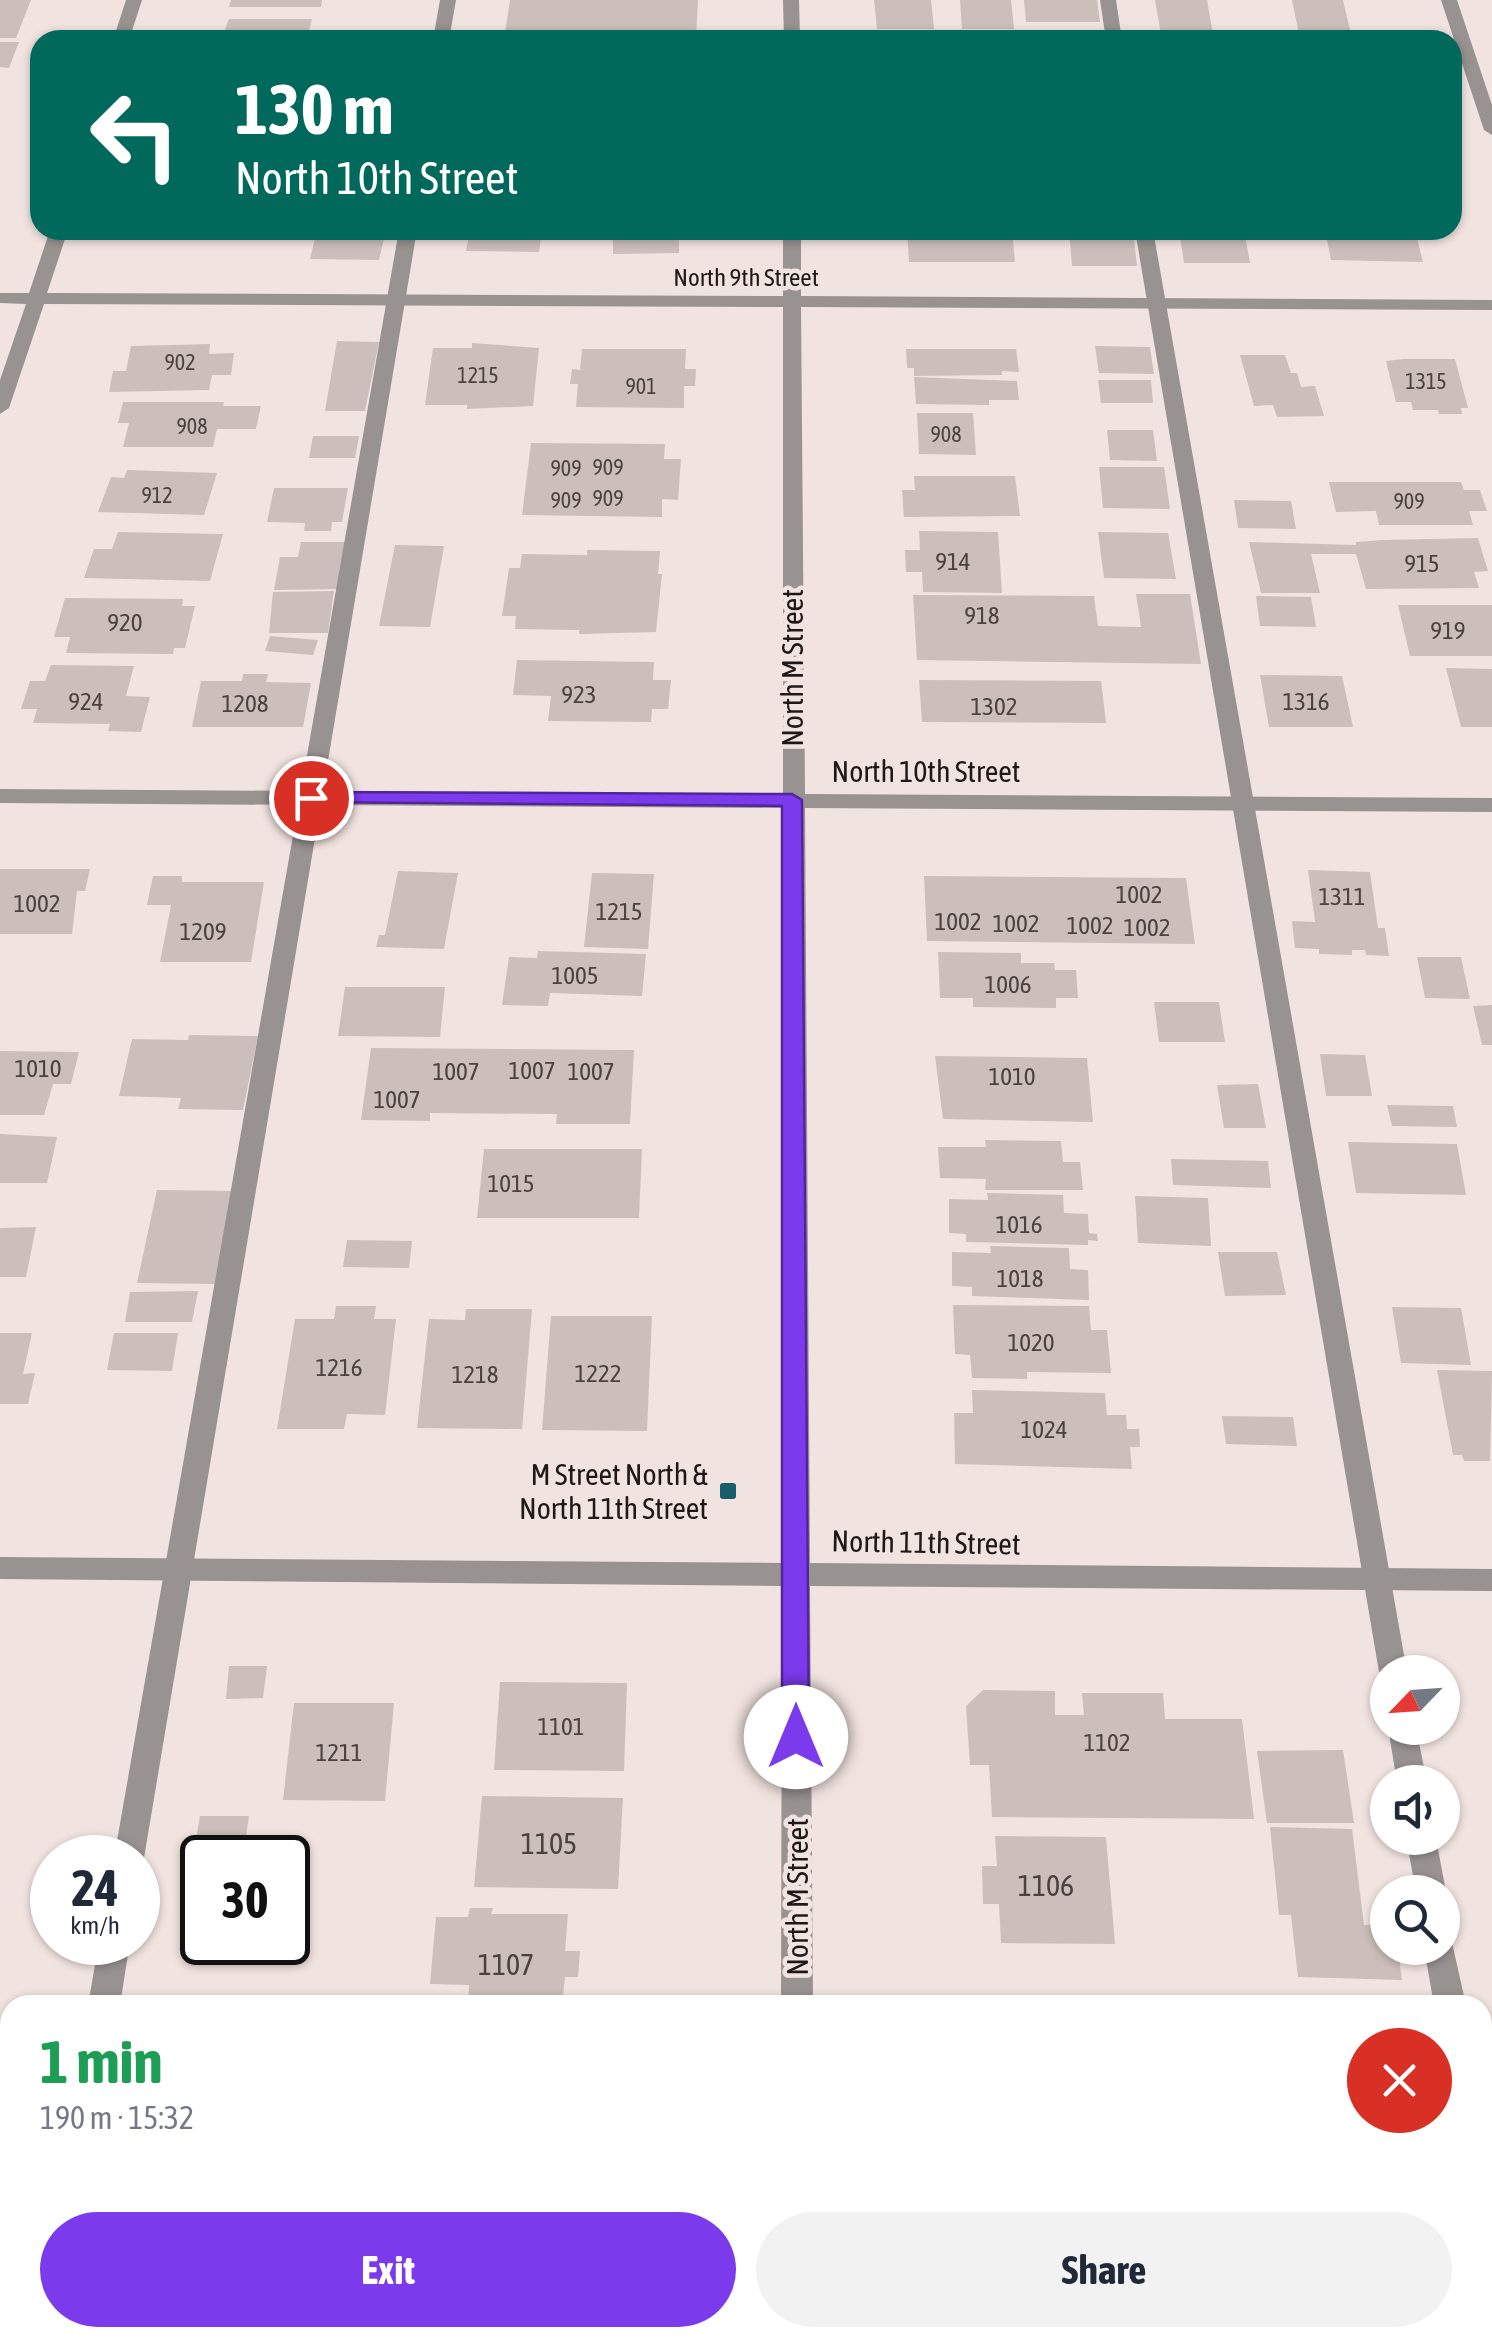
<!DOCTYPE html>
<meta charset="utf-8">
<style>
body{margin:0;font-family:"Asap Condensed",sans-serif;background:#f2f2f3;color:#1f2937;height:100vh;display:flex;flex-direction:column;font-size:38px;white-space:nowrap}
*{box-sizing:border-box;margin:0}
p{font-size:32px;color:#747a83}
.icon{flex:none;width:55px;height:55px;fill:none;stroke:currentColor;stroke-width:2;stroke-linecap:round;stroke-linejoin:round}
.map{position:relative;flex:1;overflow:hidden}
.details{position:absolute;left:0px;top:1995px;width:1492px;height:352px;display:flex;flex-direction:column;background:#fff;border-radius:30px 30px 0 0;box-shadow:0 2px 8px #0004}
.details>*{flex:none}
.hud{position:absolute;left:30px;top:30px;width:1432px;height:210px;border-radius:30px;box-shadow:0 2px 8px #0004;background:#00695c;color:#fff;overflow:hidden}
.needle{width:65px;rotate:245deg}
.tools{position:absolute;left:1370px;top:1655px;display:grid;gap:20px}
.tools a{display:grid;place-items:center;width:90px;height:90px;border-radius:50%;background:#fff;box-shadow:0 2px 8px #0004;font-size:50px}
.speed{position:absolute;left:30px;top:1835px;display:flex;gap:20px;font-size:50px;font-weight:700;text-align:center}
.speed>*{display:grid;place-content:center;width:130px;height:130px;border-radius:50%;background:#fff;box-shadow:0 2px 8px #0004;line-height:1}
.speed small{font-size:25px;font-weight:400}
.speed .limit{border:5px solid #111;border-radius:15px;background:#fff;color:#111}
.pin{position:absolute;display:grid;place-items:center;width:85px;height:85px;color:#fff;margin:-42px;border:5px solid #fff;border-radius:50%;box-shadow:0 2px 10px #0007}
.me{position:absolute;width:110px;margin:-55px;rotate:0deg;stroke-linejoin:round;filter:drop-shadow(0 0 8px #0008)}
.turn{display:flex;align-items:center;gap:35px;height:210px;padding:0 40px;font-size:45px}
.turn .icon{width:130px;height:130px;stroke-width:2.5}
.turn b{display:block;font-size:70px;line-height:85px}
.round{display:grid;place-items:center;flex:none;width:105px;height:105px;border-radius:52px;background:#f2f2f3}
.headline{display:flex;align-items:center;justify-content:space-between;height:170px;padding:0 40px}
h1{font-size:60px;font-weight:700;line-height:75px;color:#1e9e55}
.button{display:flex;gap:20px;margin-top:auto;padding:20px 40px}
.button a{flex:1;height:115px;border-radius:60px;background:#7c3aed;color:#fff;font-size:40px;font-weight:700;line-height:115px;text-align:center}
.button a+a{background:#f2f2f3;color:#1f2937}
.map>svg:first-child{display:block}
</style>
<div class="map">
<svg width="1492" height="2347" viewBox="0 0 1492 2347">
<rect width="100%" height="100%" fill="#f1e3e0"/>
<!-- building -->
<path fill="#ccbfbb" d="M0,0H31L16,38H0Z
M231,0H322L321,7H229Z
M510,0H698L696,39H504Z
M874,0H931L934,29H877Z
M960,0H1011L1014,29H962Z
M1024,0H1097L1100,22H1026Z
M1155,0H1207L1213,34H1161Z
M1292,0H1343L1351,34H1299Z
M229,19H312L307,38L222,37Z
M0,42H19L9,68L0,67Z
M317,230H386L379,260L310,259Z
M470,230H542L539,252L466,251Z
M613,230H679V253L613,254Z
M907,230H1012L1015,262H909Z
M1069,230H1133L1137,266H1072Z
M1179,230H1244L1250,263H1184Z
M1325,230H1415L1423,262L1331,260Z
M337,341L379,342L365,411H325Z
M472,343L539,348L533,406L467,409V405H425L433,348H472Z
M210,344L209,354L234,353L231,375H212L209,390L109,392L113,371H126L131,346Z
M1095,346L1150,347L1154,374L1099,373Z
M582,349H686L685,369H696L695,386H684V408L576,407L578,384H570L572,369L580,370Z
M906,349H1016L1019,372L1002,371V375L914,376V368H907Z
M1240,355H1285L1291,373H1297L1301,387L1315,386L1324,416L1277,417L1273,405L1254,406Z
M1403,359H1455L1468,408H1461L1462,414H1439L1438,410H1413L1411,402H1396L1386,361Z
M914,377L1017,381L1019,400H989V405L916,404Z
M1098,380H1151L1153,403H1101Z
M123,402H224L223,406H261L256,429H217L213,447H123L129,423H118Z
M917,413H973L976,455L919,454Z
M1107,430H1153L1157,461L1110,460Z
M313,436H359L355,458H309Z
M531,443L665,444L664,459H681L678,500L662,499V517L522,515Z
M1099,467H1164L1170,509L1103,508Z
M127,470L217,473L204,515L98,512L111,477L124,478Z
M914,476H1015L1020,516L904,517L902,490H915Z
M1329,482H1461L1464,490H1480L1487,511H1469L1473,525H1379L1376,511L1336,512Z
M274,488H348L342,522H332L331,531H304L305,523L267,522Z
M1234,500L1291,501L1296,529L1238,528Z
M919,531L998,532L1002,593L923,592L922,572H906L905,550H920Z
M118,532L223,534L210,581L84,578L94,549H112Z
M1098,532L1168,533L1176,579L1104,578Z
M1478,538L1488,571L1474,572L1479,588L1366,589L1356,554H1311L1320,593H1261L1249,542L1356,545V542L1383,540Z
M301,542H347L341,589L274,590L280,557H298Z
M395,545L444,546L430,627L379,626Z
M587,550L660,551L658,574H662L656,632L579,634V630L515,629L516,616H502L509,568H520L522,554L587,555Z
M334,591L328,633H269L273,592Z
M1136,594H1190L1201,664L917,660L913,595L1094,596L1098,626L1141,627Z
M1256,596L1311,597L1316,627L1260,626Z
M65,598L183,599L182,606H195L185,648H174L173,654L66,653L70,637H54Z
M1398,605H1492V656H1410Z
M270,636L318,640L313,655L265,651Z
M517,660L654,662L653,680H671L668,709H652L651,722L548,721L551,696L513,695Z
M51,665L134,666L126,696L150,697L141,732L108,731L110,724L33,723L37,709H21L30,681H45Z
M1446,668L1492,669V727H1461Z
M243,674H268L266,682L311,683L303,727H192L201,681H242Z
M1260,675L1342,676L1353,727H1269Z
M919,680L1101,681L1106,723L922,722Z
M0,869H90L85,891H77L72,934H0Z
M1308,870L1370,872L1378,928H1385L1389,956L1366,955L1365,950H1352V955L1319,954V949L1295,948L1292,921L1315,922Z
M398,871L458,873L444,949L376,947L379,935H385Z
M592,873L654,874L648,949L584,947Z
M153,876H182V882H264L251,962H160L171,905H147Z
M924,876L1186,878L1195,944L927,941Z
M538,951L646,954L642,996L550,993L548,1006L502,1005L509,957L537,958Z
M938,952L1021,953V963H1054L1055,970H1076L1078,998H1056V1008L973,1007V998H940Z
M1417,957H1461L1470,999L1425,998Z
M345,987H445L440,1037L338,1036Z
M1154,1002H1219L1225,1042H1159Z
M1492,1005V1045H1482L1473,1006Z
M189,1035L258,1036L243,1110L178,1109L181,1098L119,1096L132,1039L188,1040Z
M371,1048L634,1050L630,1124H556L557,1114L430,1113V1121L361,1120Z
M0,1051L79,1052L71,1084H53L44,1115H0Z
M1320,1054L1365,1055L1372,1096H1326Z
M935,1056L1087,1058L1093,1122L943,1119Z
M1258,1084L1266,1128H1224L1217,1085Z
M1387,1105L1453,1106L1457,1127L1392,1126Z
M0,1134L57,1137L47,1183H0Z
M985,1140L1061,1141L1063,1162H1080L1083,1190H985L986,1179L940,1178L938,1147H986Z
M1348,1142L1457,1144L1466,1195L1356,1193Z
M484,1149H642L639,1218H477Z
M1171,1159L1268,1161L1271,1188L1173,1185Z
M157,1190L235,1191L218,1284L137,1283Z
M987,1193L1063,1195L1064,1213L1088,1214L1089,1233L1097,1234L1098,1241L1088,1240V1245L966,1242V1234L949,1233V1199L988,1200Z
M1135,1196L1208,1198L1211,1246L1138,1243Z
M36,1227L26,1277H0V1228Z
M347,1240L412,1241L409,1268L343,1267Z
M990,1246L1069,1248L1070,1269L1088,1270L1089,1300L972,1296V1287L952,1286V1252L991,1253Z
M1218,1252H1277L1286,1295L1225,1296Z
M198,1291L192,1322H125L130,1292Z
M953,1305L1089,1306L1091,1330H1107L1111,1373L1027,1372V1379L972,1378L970,1355L955,1354Z
M336,1306H376L374,1319H396L385,1415L347,1414L344,1429H277L295,1319H334Z
M1392,1307L1461,1308L1471,1365L1401,1363Z
M466,1309H532L522,1429L417,1428L429,1319L465,1320Z
M551,1316H652L647,1431L542,1430Z
M0,1333H32L23,1374L35,1373L28,1404H0Z
M114,1333H178L172,1371L107,1370Z
M1437,1370L1492,1371L1490,1461H1464L1462,1455H1453Z
M972,1390L1105,1393L1107,1415H1126L1127,1429H1139L1140,1447H1130L1132,1469L955,1464L954,1413H973Z
M1222,1416L1293,1417L1297,1446L1226,1444Z
M229,1666H267L263,1698L226,1699Z
M500,1682L627,1683L624,1771L494,1770Z
M983,1690L1055,1691V1715H1084L1082,1693H1163L1165,1719H1242L1254,1819L992,1817L989,1765H970L966,1706Z
M294,1703H394L385,1801L283,1800Z
M1343,1750L1354,1823H1267L1257,1751Z
M482,1796L623,1798L618,1889L474,1887Z
M200,1816H249L243,1858H202V1881H189Z
M1270,1827L1352,1829L1364,1925H1388V1948H1398L1402,1980L1298,1977L1291,1915H1279Z
M995,1836L1106,1837L1115,1944L1001,1943L999,1904H983L982,1866H997Z
M470,1908H493L491,1914H568L565,1951H580L578,1977H565L562,2005H468L469,1985L430,1984L436,1917H468Z
M0,2146H10V2228H0Z
M443,2338H502L501,2347H442Z"/>
<g fill="none" stroke-linecap="round" stroke-linejoin="round">
<!-- lane -->
<path fill="#989291" fill-rule="evenodd" d="M440,0H456L449,40H433Z
M1100,0H1116L1122,40H1106Z
M399,230H417L144,1858L138,1868V1858H114Z
M1135,230H1153L1407,1672H1388V1682L1379,1672Z
M1388,1728H1416L1427,1782H1397Z
M1406,1838H1436L1446,1892L1442,1900V1892H1416Z
M1442,1935L1451,1938L1466,2005H1434L1424,1948H1442Z
M99,1942H130L120,2005H88Z
M1482,2177L1492,2180V2263L1482,2259Z
M30,2338H64L62,2347H28Z"/>
<!-- street -->
<path fill="#989291" fill-rule="evenodd" d="M126,0H142L129,40H113Z
M783,0H799L800,40H784Z
M1441,0H1457L1492,105V135L1484,130Z
M50,230H68L47,293L783,296V230H801V296L1492,300V310L801,307L805,794L1492,798V812L805,808L810,1563L1492,1569V1591L810,1586L813,2005H781L782,1586L0,1579V1557L782,1563L783,808L0,803V789L783,794V307L44,304L9,408L0,414V380L26,304L0,303V293H29Z
M782,2338H816V2347H782Z"/>
</g>
<!-- route -->
<path fill="#7c3aed" stroke="#51269a" stroke-width="2.5" d="M311,792L792,794L802,800L809,1737L805,1745L796,1748L786,1745L782,1737V806L304,802L301,798Z"/>
<!-- markers -->
<rect fill="#175f6f" stroke="#f1e3e0" stroke-width="4" x="718" y="1481" width="20" height="20" rx="5"/>
<g text-anchor="middle" dominant-baseline="central" stroke-width="9" stroke-linejoin="round" paint-order="stroke">
<!-- far-number labels -->
<g font-size="22" fill="#4a4241">
<text x="180" y="362">902</text>
<text x="478" y="375">1215</text>
<text x="1426" y="381">1315</text>
<text x="641" y="386">901</text>
<text x="192" y="426">908</text>
<text x="946" y="434">908</text>
<text x="608" y="467">909</text>
<text x="566" y="468">909</text>
<text x="157" y="495">912</text>
<text x="608" y="498">909</text>
<text x="566" y="500">909</text>
<text x="1409" y="501">909</text>
</g>
<!-- far-street labels -->
<g font-size="25" fill="#1e1918" stroke="#f1e3e0">
<text x="746" y="277">North 9th Street</text>
</g>
<!-- number labels -->
<g font-size="25" fill="#4a4241">
<text x="953" y="561">914</text>
<text x="1422" y="563">915</text>
<text x="982" y="615">918</text>
<text x="125" y="622">920</text>
<text x="1448" y="630">919</text>
<text x="579" y="694">923</text>
<text x="86" y="701">924</text>
<text x="1306" y="701">1316</text>
<text x="245" y="703">1208</text>
<text x="994" y="706">1302</text>
<text x="1139" y="894">1002</text>
<text x="1342" y="896">1311</text>
<text x="37" y="903">1002</text>
<text x="619" y="911">1215</text>
<text x="958" y="921">1002</text>
<text x="1016" y="923">1002</text>
<text x="1090" y="925">1002</text>
<text x="1147" y="927">1002</text>
<text x="203" y="931">1209</text>
<text x="575" y="975">1005</text>
<text x="1008" y="984">1006</text>
<text x="38" y="1068">1010</text>
<text x="532" y="1070">1007</text>
<text x="456" y="1071">1007</text>
<text x="591" y="1071">1007</text>
<text x="1012" y="1076">1010</text>
<text x="397" y="1099">1007</text>
<text x="511" y="1183">1015</text>
<text x="1019" y="1224">1016</text>
<text x="1020" y="1278">1018</text>
<text x="1031" y="1342">1020</text>
<text x="339" y="1367">1216</text>
<text x="598" y="1373">1222</text>
<text x="475" y="1374">1218</text>
<text x="1044" y="1429">1024</text>
<text x="561" y="1726">1101</text>
<text x="1107" y="1742">1102</text>
<text x="339" y="1752">1211</text>
</g>
<!-- street labels -->
<g font-size="30" fill="#1e1918" stroke="#f1e3e0">
<text transform="translate(792 668) rotate(-90)">North M Street</text>
<text x="926" y="771">North 10th Street</text>
<text transform="translate(926 1542) rotate(1)">North 11th Street</text>
<text transform="translate(797 1897) rotate(-90)">North M Street</text>
</g>
<!-- poi labels -->
<g font-size="30" fill="#1e1918" stroke="#f1e3e0" text-anchor="end">
<text x="708" y="1474">M Street North &amp;<tspan x="708" dy="34">North 11th Street</tspan></text>
</g>
<!-- near-number labels -->
<g font-size="30" fill="#4a4241">
<text x="549" y="1843">1105</text>
<text x="1046" y="1885">1106</text>
<text x="506" y="1964">1107</text>
</g>
</g>
</svg>
<div class="tools">
<a><svg class="needle" viewBox="-14 -14 28 28"><path d="M0-13l5 13h-10z" fill="#e53935"/><path d="M0 13l5-13h-10z" fill="#747a83"/></svg></a>
<a><svg class="icon" aria-label="sound" viewBox="0 0 24 24"><path d="M4 9h4l5-4v14l-5-4H4zM17 9q2 3 0 6"/></svg></a>
<a><svg class="icon" aria-label="search" viewBox="0 0 24 24"><circle cx="10" cy="10" r="6"/><path d="M15 15l6 6"/></svg></a>
</div>
<div class="speed"><div>24<small>km/h</small></div><div class="limit">30</div></div>
<div class="pin" style="left:311px;top:798px;background:#d93025"><svg class="icon" aria-label="arrive" viewBox="0 0 24 24"><path d="M6 21V4h12l-3 4 3 4H6"/></svg></div>
<svg class="me" style="left:796px;top:1737px" viewBox="-20 -20 40 40"><circle r="19" fill="#fff"/><path d="M0-13L10 11 0 6-10 11z" fill="#7c3aed"/></svg>
<div class="hud">
<div class="turn"><svg class="icon" aria-label="left" viewBox="0 0 24 24"><path d="M17 20v-9H6M10 6l-5 5 5 5"/></svg><div><b>130 m</b>North 10th Street</div></div>
</div>
<section class="details">
<div class="headline"><div><h1>1 min</h1><p>190 m · 15:32</p></div><a class="round" style="background:#d93025;color:#fff"><svg class="icon" aria-label="close" viewBox="0 0 24 24"><path d="M6 6l12 12M18 6L6 18"/></svg></a></div>
<div class="button"><a>Exit</a><a>Share</a></div>
</section>
</div>
